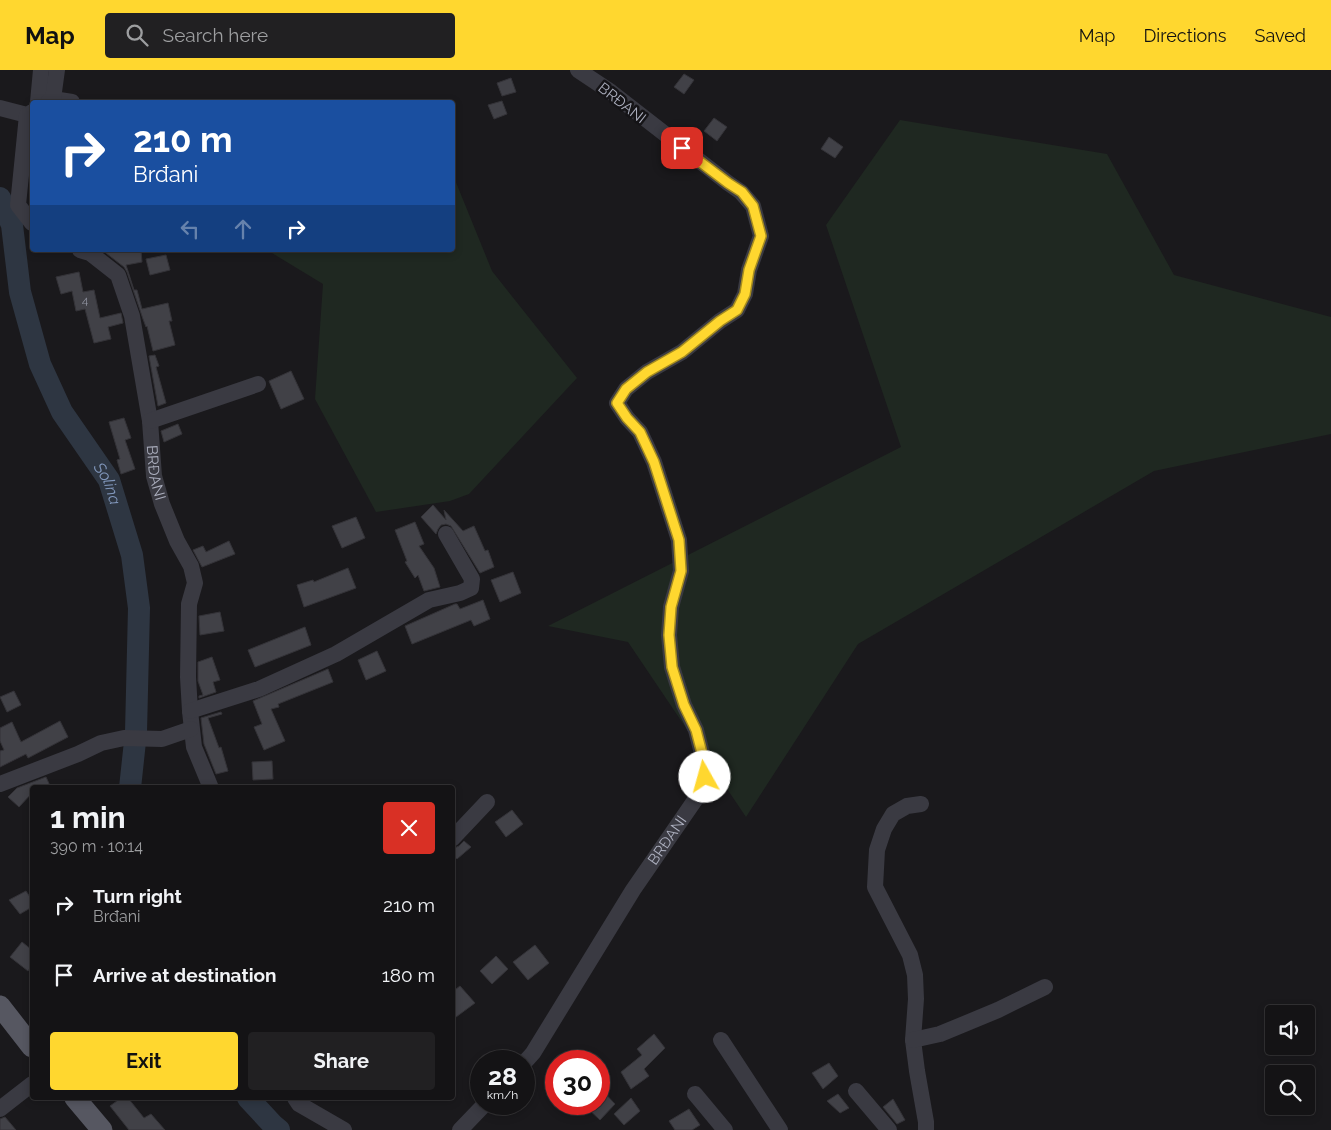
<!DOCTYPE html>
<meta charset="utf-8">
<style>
body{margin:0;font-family:Raleway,sans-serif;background:#212022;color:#f1f3f6;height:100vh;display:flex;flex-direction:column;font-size:19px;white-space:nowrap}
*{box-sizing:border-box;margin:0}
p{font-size:16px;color:#9d9ea0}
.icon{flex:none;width:28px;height:28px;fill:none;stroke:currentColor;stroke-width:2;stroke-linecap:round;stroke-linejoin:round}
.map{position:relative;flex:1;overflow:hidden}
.drawer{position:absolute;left:30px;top:715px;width:425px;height:315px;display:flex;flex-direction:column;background:#141315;border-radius:5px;box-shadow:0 2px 8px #0003,0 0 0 1px #333234}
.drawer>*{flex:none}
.top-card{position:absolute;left:30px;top:30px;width:425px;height:152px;border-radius:5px;box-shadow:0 2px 8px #0003,0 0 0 1px #333234;background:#1a4fa0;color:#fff;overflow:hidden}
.controls{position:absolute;left:1265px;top:935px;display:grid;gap:10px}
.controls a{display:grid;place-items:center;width:50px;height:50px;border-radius:5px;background:#141315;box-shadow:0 2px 8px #0003,0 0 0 1px #333234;font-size:25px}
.speed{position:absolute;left:470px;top:980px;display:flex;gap:10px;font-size:25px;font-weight:700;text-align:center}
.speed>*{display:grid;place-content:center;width:65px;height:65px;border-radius:50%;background:#141315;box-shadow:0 2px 8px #0003,0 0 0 1px #333234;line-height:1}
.speed small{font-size:12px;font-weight:400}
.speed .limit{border:8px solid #d22;background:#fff;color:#111}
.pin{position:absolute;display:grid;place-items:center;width:42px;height:42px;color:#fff;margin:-21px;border-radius:10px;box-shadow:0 2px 8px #0006}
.me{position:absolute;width:55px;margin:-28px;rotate:353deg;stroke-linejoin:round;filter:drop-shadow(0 0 4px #0008)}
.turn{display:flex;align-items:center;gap:18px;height:105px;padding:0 20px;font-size:22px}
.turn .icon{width:65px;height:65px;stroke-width:2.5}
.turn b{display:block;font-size:35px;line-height:42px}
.lanes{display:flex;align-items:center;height:48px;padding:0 20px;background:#0003;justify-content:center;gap:25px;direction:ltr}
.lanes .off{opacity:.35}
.round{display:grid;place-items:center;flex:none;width:52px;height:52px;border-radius:5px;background:#212022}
.head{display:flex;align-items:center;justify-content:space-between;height:85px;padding:0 20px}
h1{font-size:30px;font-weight:700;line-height:38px}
.button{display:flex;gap:10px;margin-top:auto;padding:10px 20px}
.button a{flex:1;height:58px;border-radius:5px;background:#ffd72f;color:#111;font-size:20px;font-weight:700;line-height:58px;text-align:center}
.button a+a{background:#212022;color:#f1f3f6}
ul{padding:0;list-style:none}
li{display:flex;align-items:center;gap:15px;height:70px;padding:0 20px}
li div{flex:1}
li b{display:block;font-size:19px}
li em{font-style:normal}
header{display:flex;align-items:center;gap:30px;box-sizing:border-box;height:70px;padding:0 25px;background:#ffd72f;color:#111}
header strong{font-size:24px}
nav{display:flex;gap:28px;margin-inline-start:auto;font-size:18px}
.search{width:350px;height:45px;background:#212022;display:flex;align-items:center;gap:12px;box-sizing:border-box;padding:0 18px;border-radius:5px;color:#9d9ea0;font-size:19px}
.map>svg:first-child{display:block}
</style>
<header>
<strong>Map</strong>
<div class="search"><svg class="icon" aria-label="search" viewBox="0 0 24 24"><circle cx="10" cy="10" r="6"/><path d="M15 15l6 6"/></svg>Search here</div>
<nav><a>Map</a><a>Directions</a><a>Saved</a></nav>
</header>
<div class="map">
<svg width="1331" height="1060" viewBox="0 0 1331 1060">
<rect width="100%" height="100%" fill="#1a191c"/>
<!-- green -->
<path fill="#1f2821" d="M900,50L1107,84L1174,205L1331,247V364L1154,401L858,574L746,747L628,572L548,556L901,377L826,155Z
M453,105L492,201L577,308L469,424L450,431L376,442L315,329L323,214L267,180H452Z"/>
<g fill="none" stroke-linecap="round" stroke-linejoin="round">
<!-- river -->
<g stroke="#2e3642" stroke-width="22">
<path id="s1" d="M0,128L12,155L20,222L40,294L62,342L109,410L132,485L139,538L136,662L130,718"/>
<path d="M248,1028L273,1055L279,1060"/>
</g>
</g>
<!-- building -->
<path fill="#414147" stroke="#343338" d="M684,4L694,10L684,24L674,17Z
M511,8L516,22L502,26L497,13Z
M502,31L507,44L494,49L488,35Z
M714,48L727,57L717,71L704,61Z
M829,67L843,77L835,88L821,79Z
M102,180H141L142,192L126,195L134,220H137L142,239L168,233L172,251H169L175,275L153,281L147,256L146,257L143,249L127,202L124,197Z
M166,185L170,200L150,205L146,189Z
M79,202L83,222L94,220L100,248L121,243L123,253L108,257L111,269L94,273L85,239L76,241L72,221L61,224L56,207Z
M155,285L159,296L156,297L166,333L158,336L149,286Z
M291,301L304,329L281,339L269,311Z
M124,348L131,368L125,370L135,399L121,404L117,390L120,389L109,352Z
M178,354L182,364L164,372L161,361Z
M433,435L446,450L444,440L463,461L474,456L485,481L488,480L494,497L480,503L451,456L446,454L441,455L438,459L436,464L421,447Z
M356,447L365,468L342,478L332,456Z
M415,452L424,474L419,476L434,498L440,517L424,521L418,505L415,508L405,492L407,491L395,460Z
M229,471L235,484L202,497L193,480L203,476L206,482Z
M348,498L356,518L304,537L297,515L313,510L314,512Z
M513,502L521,523L500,532L491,510Z
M483,530L490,549L474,556L471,550L412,574L405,556L455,534H457L460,539Z
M220,542L224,561L200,565L199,546Z
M305,557L311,575L255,597L248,580Z
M377,581L386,601L366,610L358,590Z
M212,587L220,610L213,612L216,622L199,628V626L203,625L198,611V592Z
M328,599L333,612L278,634L279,637L271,639L285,671L264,680L254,657L262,654L253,631Z
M14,621L21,635L7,642L0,627Z
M221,642L222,644L208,648L219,678L221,677L228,701L216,704L204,674L201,648Z
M60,651L68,667L28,688L26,684L0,697V681L4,680L0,671V658L12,652L21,672Z
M272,691L273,709L253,710L252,692Z
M46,707L51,718H32V723L19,737L8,727L17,718Z
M512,740L523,754L506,767L495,752Z
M464,771L471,777L457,789L452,784V779L459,776Z
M26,821L32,830V837L20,844L9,830Z
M22,872L32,880V895L28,901L10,887Z
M535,875L549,893L528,910L513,892Z
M496,886L508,899L492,914L480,901Z
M460,916L475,933L452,950V922Z
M654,964L665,978L644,999L649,1006L631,1019L621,1002L642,985L637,979Z
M829,993L838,1006L823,1019L812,1003Z
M599,1017L615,1034L600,1050L583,1034H599Z
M838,1024L849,1038L840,1043L827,1031Z
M121,1028H128L144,1048L151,1044L165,1060H129L110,1036Z
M631,1028L640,1041L624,1055L614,1044Z
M893,1029L905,1050L897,1054L883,1037Z
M689,1039L700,1055L692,1060H675L669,1051Z
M5,1047L16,1060H0V1049Z"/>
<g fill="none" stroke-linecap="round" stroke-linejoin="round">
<!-- minor -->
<g stroke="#3a3a42" stroke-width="16">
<path d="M53,29L72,32"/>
<path d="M38,32L41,0"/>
<path d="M48,32L53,29L57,0"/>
<path d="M0,38L27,45L32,42"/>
<path d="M27,45L18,135L32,153"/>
<path id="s2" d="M80,180L90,183L118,205L132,246L150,351L154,406L162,434L177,471L191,496L195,513L189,534L188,607L190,641L194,677L211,718"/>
<path d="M150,351L258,314"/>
<path d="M190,641L259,619L336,584L429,530L460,523L471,518L472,509L446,464"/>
<path d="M0,714L78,684L101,673L124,668L162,669L191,659"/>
<path d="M921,734L907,736L893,744L884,759L877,780L875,817L910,885L915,905L916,929L913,970L917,1001L926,1052V1060"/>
<path d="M452,769L487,732"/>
<path d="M721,970L780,1060"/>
<path d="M913,970L940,964L998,940L1045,917"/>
<path id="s3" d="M524,993L533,983L633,820L695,730L705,707L704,691L696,660L684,635L672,597L669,565L671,537L681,501L679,470L654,392L640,362L627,348L617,333L626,319L647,302L682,282L720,251L737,240L745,224L749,200L761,166L753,136L741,122L728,113L611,22L578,0"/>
<path d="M856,1021L889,1060"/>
<path d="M695,1024L725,1060"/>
<path d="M295,1028L299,1034L344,1060"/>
<path d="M0,1039L32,1014"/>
<path d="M460,1060L485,1034"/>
</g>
<!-- major -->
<path stroke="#565761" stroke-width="21" d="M0,936L32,977
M75,1028L102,1060"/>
</g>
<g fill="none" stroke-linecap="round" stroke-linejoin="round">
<defs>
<path id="route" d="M682,78L728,113L742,122L753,136L761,166L749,200L745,224L737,240L720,251L682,282L647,302L626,319L617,333L627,348L640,362L654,392L679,470L681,501L671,537L669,565L672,597L684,635L696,660L704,691L705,707"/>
</defs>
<!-- route casing -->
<use href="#route" stroke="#a68c1f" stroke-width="12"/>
<!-- route -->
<use href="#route" stroke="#ffd72f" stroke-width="9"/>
</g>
<g text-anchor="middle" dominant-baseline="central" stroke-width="5" stroke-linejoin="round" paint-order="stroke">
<!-- number labels -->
<g font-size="12" fill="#9093a0">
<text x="85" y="230">4</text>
</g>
<!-- street labels -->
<g font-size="15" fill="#abaebd" stroke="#151417">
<text transform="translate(622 33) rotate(38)">BRĐANI</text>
<text stroke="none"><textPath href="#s2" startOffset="248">BRĐANI</textPath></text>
<text stroke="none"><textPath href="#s3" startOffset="265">BRĐANI</textPath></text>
</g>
<!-- water labels -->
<g font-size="16" font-style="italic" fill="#8096ba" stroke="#151417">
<text stroke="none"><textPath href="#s1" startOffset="310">Solina</textPath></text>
</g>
</g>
</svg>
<div class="controls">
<a><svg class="icon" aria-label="sound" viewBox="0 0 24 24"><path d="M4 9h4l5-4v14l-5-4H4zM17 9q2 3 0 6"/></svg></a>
<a><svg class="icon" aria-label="search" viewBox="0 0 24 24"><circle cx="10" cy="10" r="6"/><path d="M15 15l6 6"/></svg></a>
</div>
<div class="speed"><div>28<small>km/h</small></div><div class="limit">30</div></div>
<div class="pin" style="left:682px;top:78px;background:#d93025"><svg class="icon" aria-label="arrive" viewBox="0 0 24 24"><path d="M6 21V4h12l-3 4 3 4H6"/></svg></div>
<svg class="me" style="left:705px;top:707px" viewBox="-20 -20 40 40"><circle r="19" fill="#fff"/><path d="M0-13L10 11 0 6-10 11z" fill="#ffd72f"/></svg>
<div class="top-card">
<div class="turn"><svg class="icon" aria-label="right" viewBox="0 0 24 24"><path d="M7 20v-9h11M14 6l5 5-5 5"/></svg><div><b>210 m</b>Brđani</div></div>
<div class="lanes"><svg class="icon off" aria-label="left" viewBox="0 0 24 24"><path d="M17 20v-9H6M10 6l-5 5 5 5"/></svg><svg class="icon off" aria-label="ahead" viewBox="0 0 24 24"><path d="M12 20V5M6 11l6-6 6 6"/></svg><svg class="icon" aria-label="right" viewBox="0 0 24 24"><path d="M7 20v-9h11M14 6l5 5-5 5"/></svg></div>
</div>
<section class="drawer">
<div class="head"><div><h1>1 min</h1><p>390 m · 10:14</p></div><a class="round" style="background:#d93025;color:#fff"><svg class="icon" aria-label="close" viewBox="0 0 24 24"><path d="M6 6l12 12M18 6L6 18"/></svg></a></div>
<ul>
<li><svg class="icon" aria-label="right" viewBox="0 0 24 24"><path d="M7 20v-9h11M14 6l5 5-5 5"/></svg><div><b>Turn right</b><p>Brđani</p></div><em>210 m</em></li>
<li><svg class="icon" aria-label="arrive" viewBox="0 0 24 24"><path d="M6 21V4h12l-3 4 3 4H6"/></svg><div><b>Arrive at destination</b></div><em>180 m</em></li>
</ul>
<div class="button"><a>Exit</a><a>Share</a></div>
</section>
</div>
